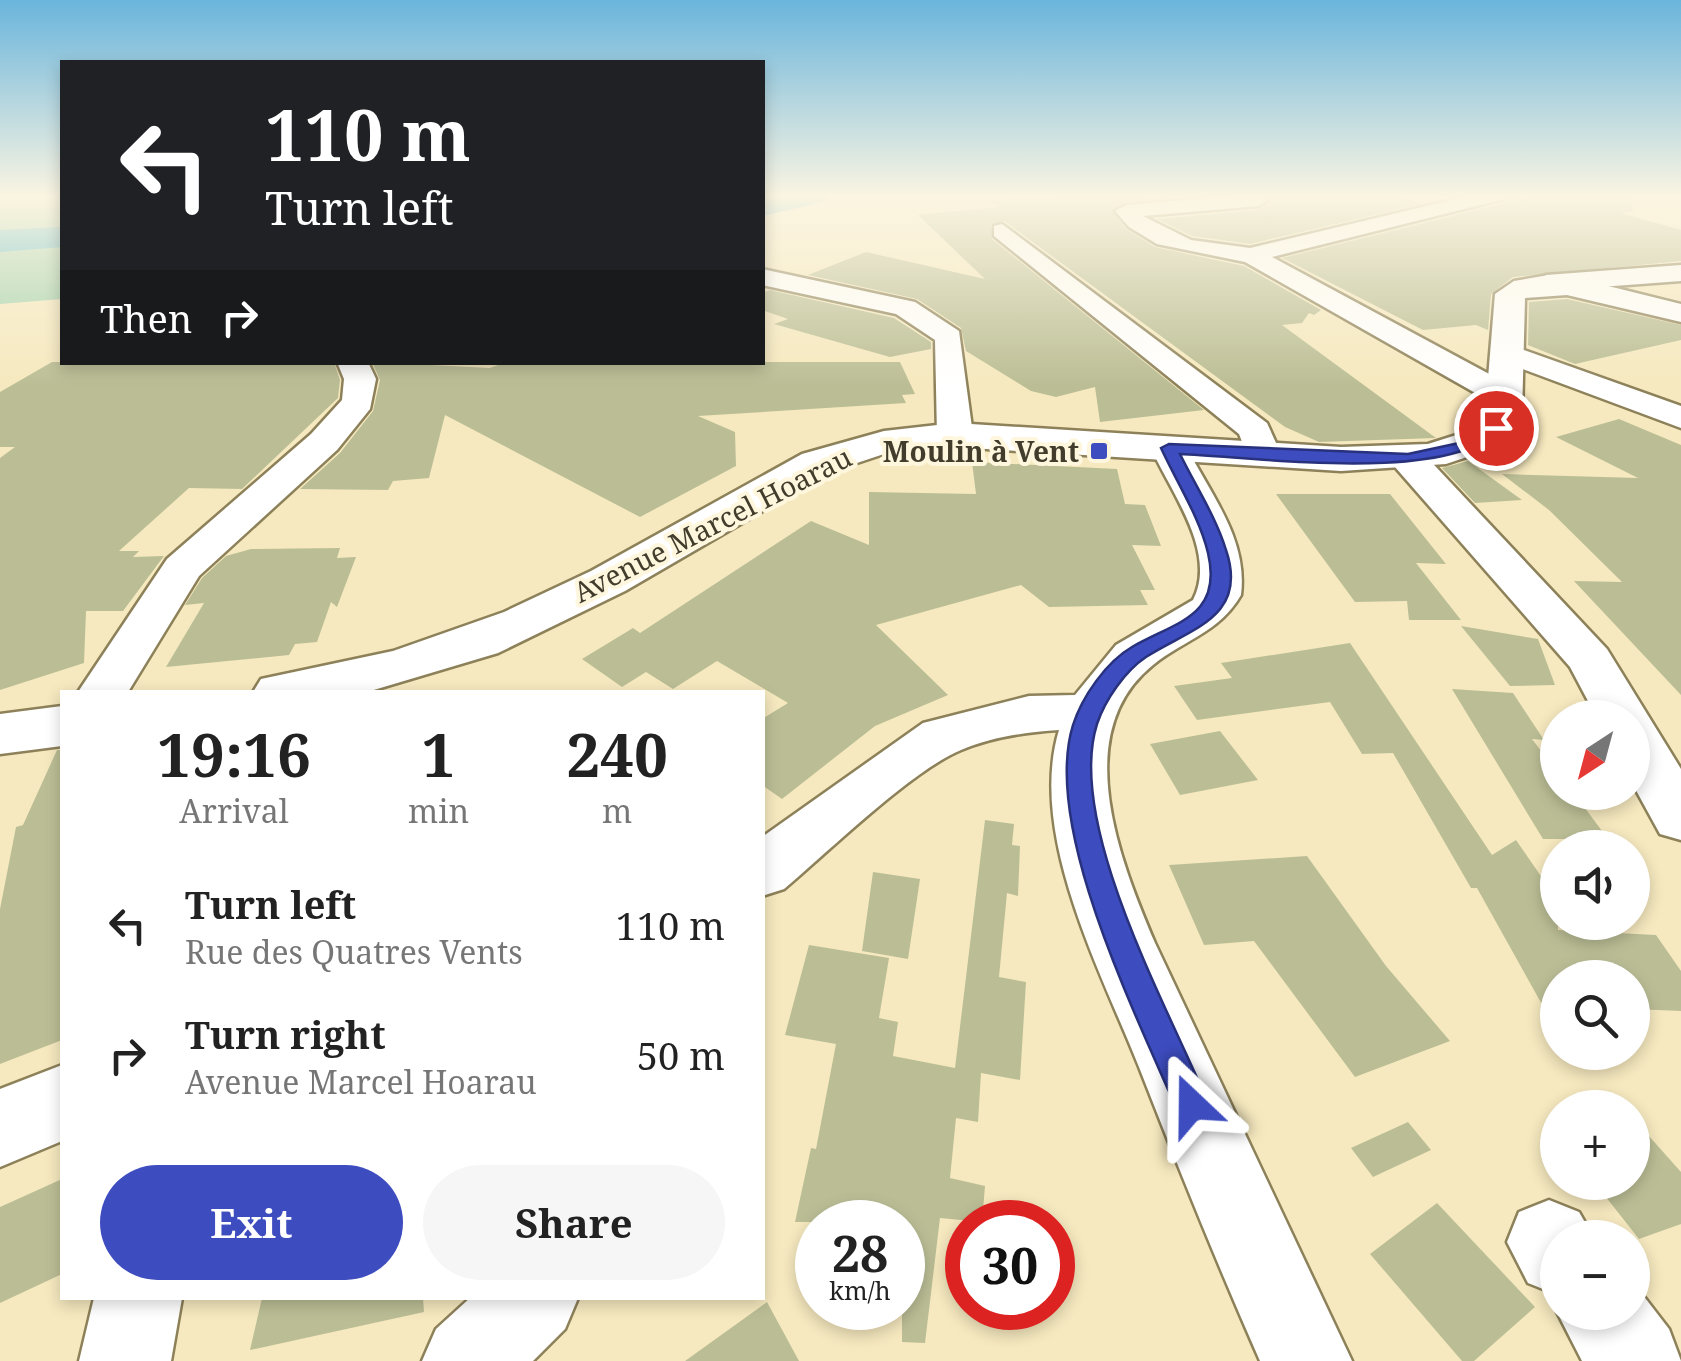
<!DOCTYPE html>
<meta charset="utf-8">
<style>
body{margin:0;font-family:"Noto Serif",serif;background:#f6f6f6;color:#222;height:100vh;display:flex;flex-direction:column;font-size:38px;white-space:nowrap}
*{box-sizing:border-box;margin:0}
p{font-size:32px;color:#767676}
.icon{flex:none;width:55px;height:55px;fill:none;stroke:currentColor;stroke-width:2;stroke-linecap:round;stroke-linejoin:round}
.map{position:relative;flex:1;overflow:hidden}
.sheet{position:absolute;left:60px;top:690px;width:705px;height:610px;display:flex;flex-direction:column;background:#fff;border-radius:0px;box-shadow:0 5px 15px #0003}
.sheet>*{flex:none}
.hud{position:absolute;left:60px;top:60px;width:705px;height:305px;border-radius:0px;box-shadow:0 5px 15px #0003;background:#202124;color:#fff;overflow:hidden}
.needle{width:65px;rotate:216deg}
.buttons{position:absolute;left:1540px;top:700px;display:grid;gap:20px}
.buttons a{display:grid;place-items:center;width:110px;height:110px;border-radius:50%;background:#fff;box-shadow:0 5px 15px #0003;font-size:50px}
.speed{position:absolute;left:795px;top:1200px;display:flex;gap:20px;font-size:50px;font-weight:700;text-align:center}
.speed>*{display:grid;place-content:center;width:130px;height:130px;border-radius:50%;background:#fff;box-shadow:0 5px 15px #0003;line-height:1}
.speed small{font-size:25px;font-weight:400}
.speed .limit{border:15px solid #d22;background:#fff;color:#111}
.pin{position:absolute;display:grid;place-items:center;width:85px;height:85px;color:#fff;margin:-42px;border:5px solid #fff;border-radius:50%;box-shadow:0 2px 10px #0007}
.me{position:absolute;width:110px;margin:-55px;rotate:337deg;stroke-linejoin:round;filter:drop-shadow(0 0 8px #0008)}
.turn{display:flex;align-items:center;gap:35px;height:210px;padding:0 40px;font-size:45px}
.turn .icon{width:130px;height:130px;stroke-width:2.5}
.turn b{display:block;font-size:70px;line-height:85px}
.then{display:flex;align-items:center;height:95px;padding:0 40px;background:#0003;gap:20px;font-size:38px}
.eta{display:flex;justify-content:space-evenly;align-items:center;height:170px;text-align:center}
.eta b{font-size:60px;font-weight:700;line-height:70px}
.cta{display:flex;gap:20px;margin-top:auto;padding:20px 40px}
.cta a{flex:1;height:115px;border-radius:60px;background:#3d4cbf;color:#fff;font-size:40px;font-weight:700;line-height:115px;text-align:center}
.cta a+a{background:#f6f6f6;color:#222}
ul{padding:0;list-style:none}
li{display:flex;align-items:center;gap:30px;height:130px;padding:0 40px}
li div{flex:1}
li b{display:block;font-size:38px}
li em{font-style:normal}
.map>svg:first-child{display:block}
</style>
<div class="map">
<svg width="1681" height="1361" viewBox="0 0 1681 1361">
<rect width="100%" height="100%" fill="#f6e9bf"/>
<!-- green -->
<path fill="#a2d1ad" d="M0,195H62V229L0,235Z
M62,244V299L0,304V249Z"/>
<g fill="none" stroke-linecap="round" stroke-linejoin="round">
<!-- river -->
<path fill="#4eb6ca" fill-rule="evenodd" d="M774,195H828L824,202L762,216V197Z
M62,227V247L0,252V230Z"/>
</g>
<!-- building -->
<path fill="#bbbe95" d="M1068,195H1206L1126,201L1111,210L1126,229L1155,247L1244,266L1321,310L1314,315L1309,313L1302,323L1282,325L1436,438L1319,442L1285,427L1004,221L991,224L992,239L1204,410L1100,422L1095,387L1056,397L1031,391L966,351L961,328L917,299L808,275L866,252L985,279L918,215L999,207L990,201Z
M1269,195H1399L1421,204L1250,244L1192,236L1157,219L1258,210L1272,201Z
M1511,195H1631L1633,211L1620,213L1681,230V261L1513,277L1491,294L1488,330L1476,325L1423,330L1282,258L1505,203Z
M770,290L894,318L931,342V349L890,357L774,324L788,319L762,310V293Z
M1567,299L1681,325V340L1575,364L1528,345L1529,302Z
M52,362H334L340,380L338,398L242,489L189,488L119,551H139L133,557L164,556L123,611H86L84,663L0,690V458L15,447H0V392Z
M372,362L490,368L506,362H900L915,394L902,395L906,403L698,416L735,432L736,466L640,517L445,415L429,478L393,481L388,490L300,489L340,453L373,411L380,380Z
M1619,419L1681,445V695L1574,581L1622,582L1549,510L1502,474L1638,478L1556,437Z
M1468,461L1522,500L1475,503L1442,468Z
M972,462L1117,469L1125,504L1145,505L1161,546L1132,545L1155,590H1140L1148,605L1049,607L1021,585L876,625L948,695L875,726L782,799L762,785V719L788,703L717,661L673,689L646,672L622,687L582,659L633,628L640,633L811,521L869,545V492L976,494Z
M1276,494H1390L1446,564L1416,563L1461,620H1409L1407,601L1355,602Z
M340,548L337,558L356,557L337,607L331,602L317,642L295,644L289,655L166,667L204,603L185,605L202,578L226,556L251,549Z
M1461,626L1538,639L1555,685L1510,686Z
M1350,643L1492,855L1516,840L1558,901V930L1656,935L1681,971V1011L1632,1009V978H1558V1033L1477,888H1471L1393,753L1362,754L1330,702L1197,720L1174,686L1232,678L1221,663Z
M1452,689L1513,693L1544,740L1532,739L1558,773V792H1573L1608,839H1543Z
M1220,731L1258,780L1180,795L1150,744Z
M57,750H62V1040L0,1064V909L16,827L23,825Z
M985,820L1014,824L1012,845L1020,846L1018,896L1007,893L999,977L1026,982L1020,1080L981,1073L978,1122L956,1118L950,1178L985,1186L982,1222L940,1218L925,1343L902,1342V1222H795L811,1148L816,1149L836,1044L785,1035L809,945L889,958L879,1018L898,1022L893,1056L955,1068Z
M1307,856L1386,966L1450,1041L1355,1077L1254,941L1204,945L1169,865Z
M873,872L920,879L908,959L862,951Z
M1632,1117L1681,1172V1224L1639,1239L1594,1182H1632Z
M1408,1122L1431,1150L1373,1177L1351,1148Z
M62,1179V1274L0,1303V1207Z
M1437,1203L1535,1307L1474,1361H1462L1370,1254Z
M262,1298H423L424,1312L250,1350Z
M767,1302L799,1361H685Z"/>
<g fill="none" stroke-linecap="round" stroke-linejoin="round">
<defs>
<path id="minor" d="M1247,195L1265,196L1268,200L1258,206L1143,216L1191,240L1250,248L1473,195H1507L1504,199L1272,257L1517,389L1521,396L1517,403H1493L1245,262L1157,244L1129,227L1115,211L1126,205Z
M1002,224L1267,423L1281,454L1276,462H1250L1239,434L994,236V226Z
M1681,265V281L1546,291L1533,283L1546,275Z
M762,269L915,302L959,331L973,435L967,442H943L937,435L935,340L896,314L762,285Z
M1507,344L1681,406V428L1496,359L1492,353Z
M337,362H368L376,379L370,409L337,450L199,576L128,692H78L167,559L311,434L342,400L344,379Z
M1169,437L1182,440L1187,448C1211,495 1248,539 1241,595C1219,633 1185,639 1153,665C1068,733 1121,863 1155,943L1352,1361H1260C1218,1266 1179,1169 1141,1072C1103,975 1027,836 1059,730C1027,732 991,737 961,750C912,770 828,852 784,889L762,896V837L923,723L1029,696L1075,695L1116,645L1193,600C1218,552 1170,491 1151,448L1156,440Z
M1408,448L1421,451L1607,649L1681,769V840L1660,834L1632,783V718H1597L1570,667L1395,467L1390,459L1395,451Z
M62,1065V1141L0,1167V1089Z
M1549,1200L1579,1212L1594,1238H1558V1295L1528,1283L1507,1242L1519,1212Z
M1632,1281L1669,1329L1681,1361H1582L1557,1312L1558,1310L1632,1312Z
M94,1298H182L171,1361H79Z
M470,1298H578L565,1329L533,1361H422L436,1329Z"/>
<path id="major" d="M1543,276L1592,282L1681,304V322L1567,295L1525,298L1522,416L1497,447L1446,464L1341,471L955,447L884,454L830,472L625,591L498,653L367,692H253L261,679L393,651L504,612L591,571L802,454L884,431L955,423L1341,447L1428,444L1469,431L1485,414L1495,294L1514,281Z
M62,706V746L0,754V714Z"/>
</defs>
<!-- minor casing -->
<use href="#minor" stroke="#8d815a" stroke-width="5"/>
<!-- major casing -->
<use href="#major" stroke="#8d815a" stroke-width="5"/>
<!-- minor -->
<use href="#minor" fill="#fff" fill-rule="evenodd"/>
<!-- major -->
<use href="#major" fill="#fff" fill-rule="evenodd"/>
</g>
<!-- sky -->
<linearGradient id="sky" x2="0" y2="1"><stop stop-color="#6ab5dc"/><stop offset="0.51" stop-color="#fbf5e2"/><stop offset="1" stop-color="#fbf5e2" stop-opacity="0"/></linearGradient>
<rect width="1681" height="385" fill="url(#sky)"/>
<!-- route -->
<path fill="#3d4cbf" stroke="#28317c" stroke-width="2.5" d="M1490,425L1504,428C1445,485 1260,457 1180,454C1195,485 1216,517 1226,550C1249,618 1189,629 1146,657C1125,671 1105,700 1097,724C1065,825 1170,1011 1209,1105L1204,1117L1192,1122L1180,1117C1139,1020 1041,828 1073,725C1082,697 1106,662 1132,647C1175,622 1223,617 1208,553C1200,518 1176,481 1161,448L1169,444L1408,454L1459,443Z"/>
<!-- markers -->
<rect fill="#3d4cbf" stroke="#fef6dd" stroke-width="4" x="1089" y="441" width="20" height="20" rx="5"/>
<g text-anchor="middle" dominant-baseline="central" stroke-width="8" stroke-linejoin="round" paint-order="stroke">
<!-- far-poi labels -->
<g font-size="28" font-weight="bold" fill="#413c2b" stroke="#fef6dd" text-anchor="end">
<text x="1079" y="451">Moulin à Vent</text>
</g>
<!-- far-street labels -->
<g font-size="28" fill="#413c2b" stroke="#fef6dd">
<text transform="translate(712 524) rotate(-27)">Avenue Marcel Hoarau</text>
</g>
</g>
</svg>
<div class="buttons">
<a><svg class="needle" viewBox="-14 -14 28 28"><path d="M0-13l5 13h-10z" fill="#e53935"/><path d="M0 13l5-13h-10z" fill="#767676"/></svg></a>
<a><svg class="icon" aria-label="sound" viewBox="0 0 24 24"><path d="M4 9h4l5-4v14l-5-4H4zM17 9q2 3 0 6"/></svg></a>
<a><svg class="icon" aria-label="search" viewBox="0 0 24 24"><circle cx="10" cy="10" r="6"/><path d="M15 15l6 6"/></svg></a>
<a>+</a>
<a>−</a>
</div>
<div class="speed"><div>28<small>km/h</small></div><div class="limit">30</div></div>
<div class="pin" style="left:1496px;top:428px;background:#d93025"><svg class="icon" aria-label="arrive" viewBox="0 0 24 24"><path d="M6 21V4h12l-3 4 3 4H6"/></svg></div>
<svg class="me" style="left:1192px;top:1105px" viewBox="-20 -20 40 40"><path d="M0-17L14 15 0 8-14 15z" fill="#3d4cbf" stroke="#fff" stroke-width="4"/></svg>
<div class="hud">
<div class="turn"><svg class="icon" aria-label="left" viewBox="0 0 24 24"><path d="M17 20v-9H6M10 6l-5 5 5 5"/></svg><div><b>110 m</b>Turn left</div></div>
<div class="then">Then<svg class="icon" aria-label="right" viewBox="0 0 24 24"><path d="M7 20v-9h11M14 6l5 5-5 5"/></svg></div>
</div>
<section class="sheet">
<div class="eta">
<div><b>19:16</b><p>Arrival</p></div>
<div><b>1</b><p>min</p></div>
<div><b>240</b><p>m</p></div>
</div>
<ul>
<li><svg class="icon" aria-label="left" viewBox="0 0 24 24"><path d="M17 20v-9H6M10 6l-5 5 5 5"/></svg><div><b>Turn left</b><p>Rue des Quatres Vents</p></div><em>110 m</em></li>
<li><svg class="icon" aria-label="right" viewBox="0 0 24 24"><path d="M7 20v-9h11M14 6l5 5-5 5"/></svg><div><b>Turn right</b><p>Avenue Marcel Hoarau</p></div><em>50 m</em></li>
</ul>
<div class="cta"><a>Exit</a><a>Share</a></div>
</section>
</div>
